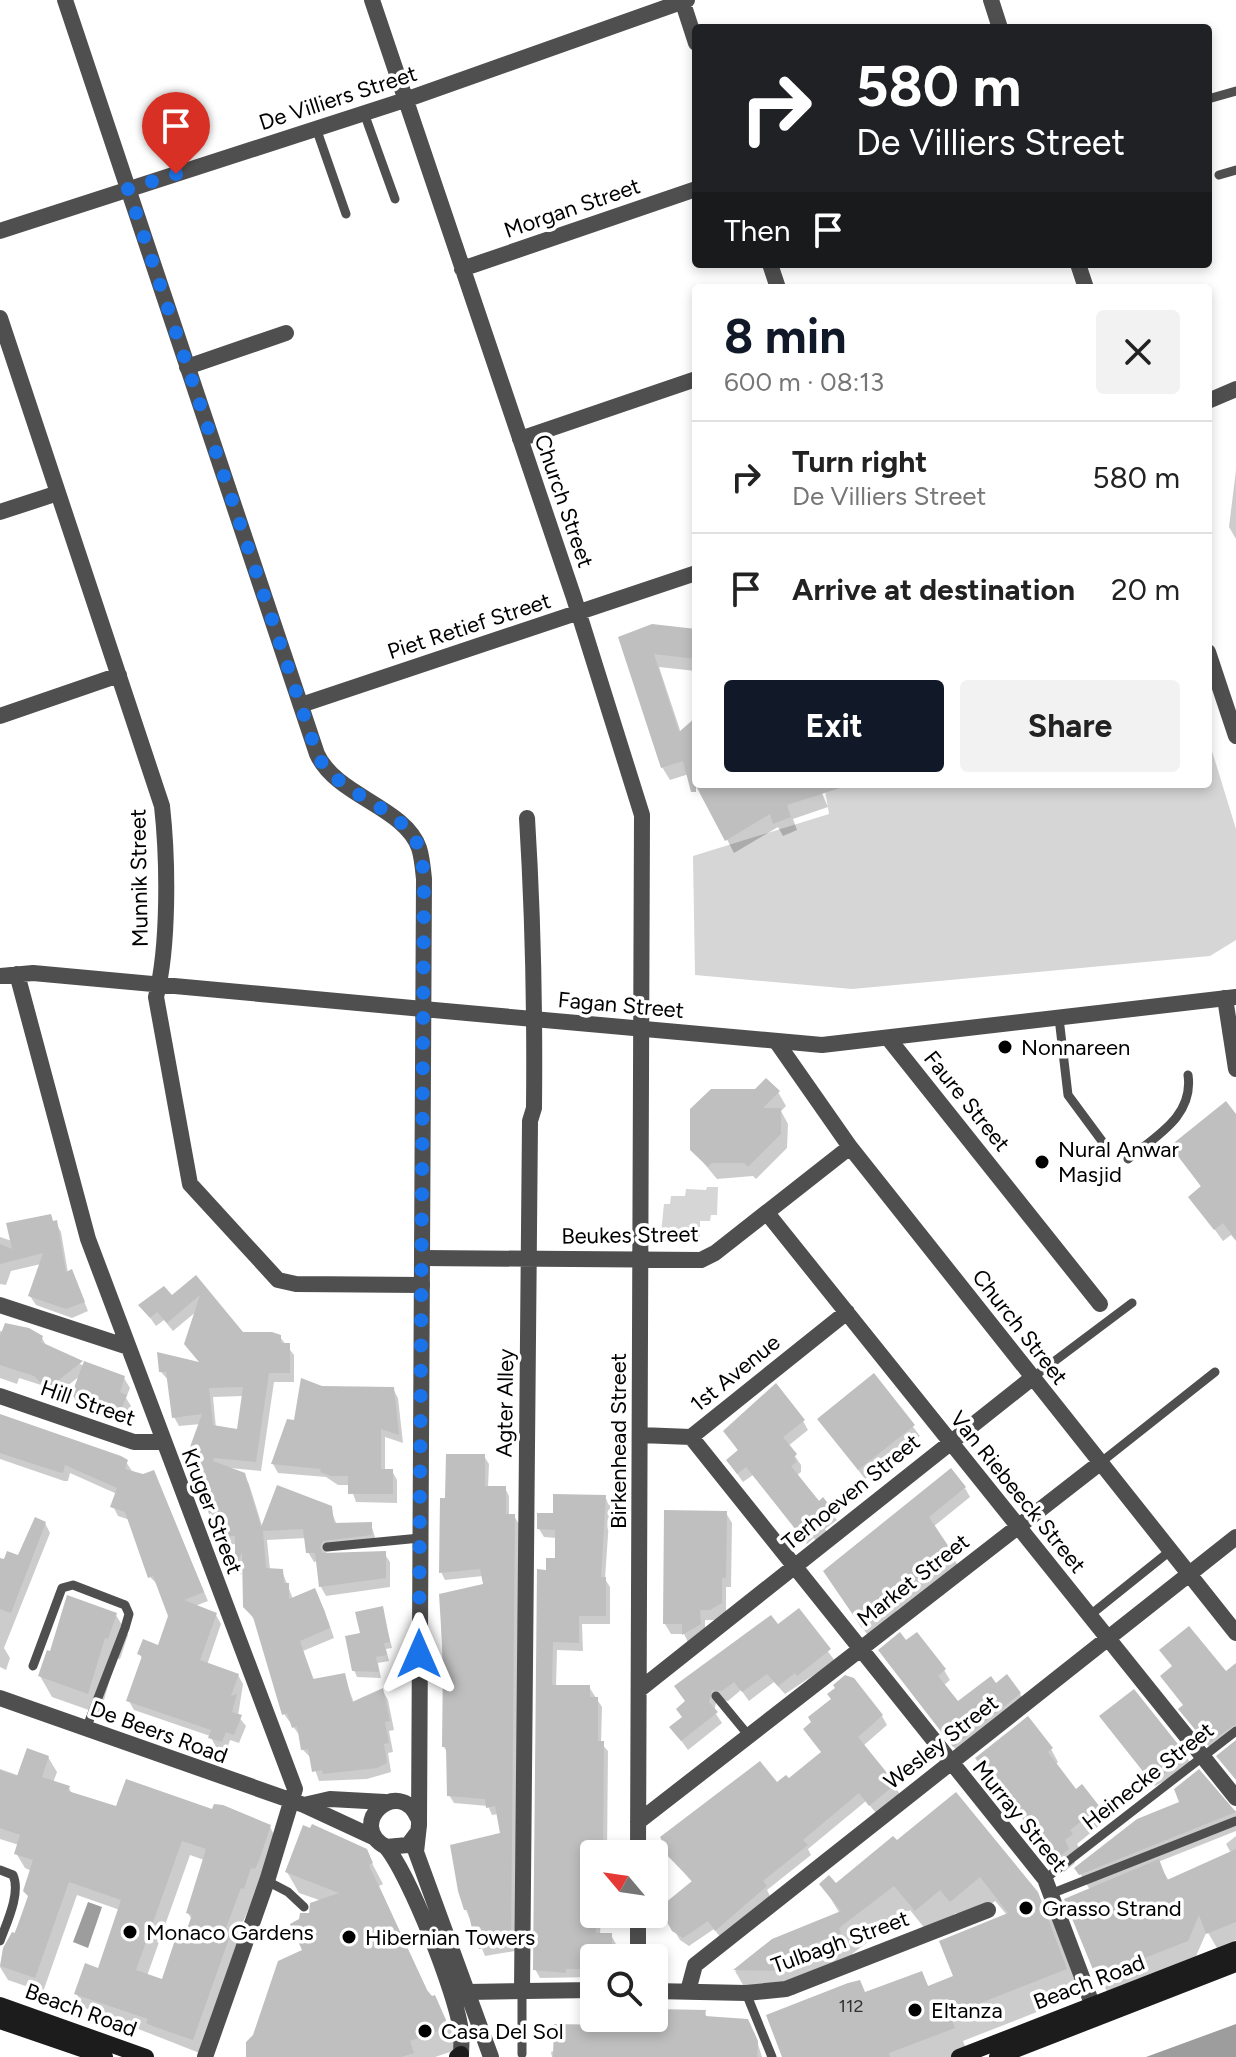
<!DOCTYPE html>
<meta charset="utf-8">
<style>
body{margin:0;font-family:Figtree,sans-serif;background:#f2f2f2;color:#222;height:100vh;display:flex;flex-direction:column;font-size:30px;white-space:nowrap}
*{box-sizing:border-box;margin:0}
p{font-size:26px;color:#767676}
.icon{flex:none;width:44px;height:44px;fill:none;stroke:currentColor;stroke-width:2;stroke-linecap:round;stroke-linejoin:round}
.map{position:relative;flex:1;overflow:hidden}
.details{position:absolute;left:692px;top:284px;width:520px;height:504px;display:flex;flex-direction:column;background:#fff;border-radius:8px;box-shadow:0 4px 12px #0003}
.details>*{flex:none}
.banner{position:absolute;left:692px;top:24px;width:520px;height:244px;border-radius:8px;box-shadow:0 4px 12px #0003;background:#202124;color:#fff;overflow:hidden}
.needle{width:52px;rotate:299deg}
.fabs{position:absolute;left:580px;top:1840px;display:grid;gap:16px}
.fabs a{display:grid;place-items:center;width:88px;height:88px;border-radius:8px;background:#fff;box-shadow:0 4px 12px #0003;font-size:40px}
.pin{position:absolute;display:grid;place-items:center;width:68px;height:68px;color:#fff;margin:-82px -34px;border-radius:50% 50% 50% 0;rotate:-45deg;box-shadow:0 0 8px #0007}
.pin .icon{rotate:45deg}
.me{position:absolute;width:88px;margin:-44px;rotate:0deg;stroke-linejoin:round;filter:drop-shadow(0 0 6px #0008)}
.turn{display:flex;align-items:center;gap:28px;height:168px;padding:0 32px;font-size:36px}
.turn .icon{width:104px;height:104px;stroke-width:2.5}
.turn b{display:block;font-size:56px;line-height:68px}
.then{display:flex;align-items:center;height:76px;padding:0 32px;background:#0003;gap:16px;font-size:30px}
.round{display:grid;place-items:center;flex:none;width:84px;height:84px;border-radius:8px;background:#f2f2f2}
.head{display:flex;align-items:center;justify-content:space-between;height:136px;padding:0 32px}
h1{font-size:48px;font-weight:700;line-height:60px;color:#111827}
.action{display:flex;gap:16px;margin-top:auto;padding:16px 32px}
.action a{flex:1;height:92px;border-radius:8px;background:#111827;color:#fff;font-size:32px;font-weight:700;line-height:92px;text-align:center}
.action a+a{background:#f2f2f2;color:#222}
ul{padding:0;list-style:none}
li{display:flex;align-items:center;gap:24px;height:112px;padding:0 32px;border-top:2px solid #e0e0e0}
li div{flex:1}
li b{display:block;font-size:30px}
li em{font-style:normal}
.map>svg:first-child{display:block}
</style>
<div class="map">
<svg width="1236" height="2057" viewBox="0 0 1236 2057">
<rect width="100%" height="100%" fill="#fff"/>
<!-- green -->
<path fill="#d6d6d6" d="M1208,738L1236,829V940L1210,956L852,989L695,975L693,856L829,814L824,784H1208Z
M707,1187H718L717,1215H711L710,1221H700V1240H680L679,1234L661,1233L664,1204H670L671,1196H685L686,1189L706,1190Z"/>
<!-- water -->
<path fill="#9d9d9d" d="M88,1902L102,1907L88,1948L73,1942Z
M1236,2024V2057H1146Z"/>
<!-- shadow -->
<path fill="#0003" fill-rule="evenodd" d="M1236,470V539L1229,527Z
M696,631V671L659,667L681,733L696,719V780L692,773L670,780L662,767L621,638Z
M698,784H818L828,807L793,819L797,830L783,836L778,827L734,853Z
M778,1092L786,1106L781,1111L788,1124L787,1148L756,1179L753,1176L717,1179L692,1149Z
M1236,1118V1241L1231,1235L1223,1241L1199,1208L1202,1188L1172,1147Z
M56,1223L61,1232L68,1273L76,1281L88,1311L72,1318L36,1305L30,1296L41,1264L11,1271L6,1285L0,1284V1237L12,1241Z
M196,1278L242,1334L280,1337L294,1355V1382H274L261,1471L230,1468L244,1475L249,1484L263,1529L330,1508L337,1525L371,1524L377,1544L328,1549L325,1555L384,1553L390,1562V1587L326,1596L321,1587L318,1561L314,1562L308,1552L306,1538L267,1540L270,1570L282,1571L293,1599L319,1600L329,1623L334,1638L303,1651L314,1680L344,1676L354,1703L383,1691L388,1700L394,1730L389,1731L393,1752L388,1753L391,1772L367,1779L319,1781L311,1758L303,1750L300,1736L284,1714L256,1622L245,1607L244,1567L241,1575L237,1568V1544L223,1545L211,1513L201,1424L179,1426L174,1417L169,1381L161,1372L201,1364L197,1311L173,1331L164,1320L156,1326L141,1305L172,1298ZM243,1396L239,1431L216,1428L213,1397Z
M0,1331L42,1338L47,1347L84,1366L124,1378L130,1388L126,1398L131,1406L126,1419L120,1416L118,1420L79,1406L73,1396L80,1376L53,1397L41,1385L19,1378L17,1384L0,1378Z
M874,1376L920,1436L865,1479L820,1420Z
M322,1388L393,1389L398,1398L403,1443L385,1437V1471H392L397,1480V1503L356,1502L350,1485H338L326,1477L278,1473L273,1464L296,1422Z
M0,1416L126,1462L132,1471L158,1482L208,1601L195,1606L216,1615L221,1624L207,1665L238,1675L243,1684L238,1716L246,1726L239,1743L230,1740L227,1750L216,1747L210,1736L134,1710L129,1701L143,1660L139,1653L159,1648L171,1616L158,1585L150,1577L130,1520L118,1516L113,1506L117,1494L70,1473L68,1481H64L0,1459Z
M803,1421L808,1430L788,1446L801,1465V1472L796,1476L837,1520L825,1529L830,1537L819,1545L814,1538L807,1544L753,1475L743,1482L728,1461L739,1452L725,1431Z
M484,1456L489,1464L488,1488H505L509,1496V1516H514L519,1524L515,1951L485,1956L466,1910L502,1834L498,1814L492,1815L488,1806L454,1803L449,1795L448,1754L444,1747L441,1595L485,1586L483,1576L445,1580L441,1572L447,1500Z
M965,1488L970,1497L933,1527L959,1567L897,1610L891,1621L869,1637L831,1581Z
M605,1497L610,1506L605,1579L610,1587V1624H582L583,1651L557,1650L556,1687H589L602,1707L601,1743L608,1751L607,1854H594V1914H601L600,1935H611L616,1944V1958H594V1977L540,1978L535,1969L548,1572L557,1560V1538L544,1537L539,1529L555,1516Z
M726,1513L732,1523L731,1587H726V1613L716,1620H705V1634L689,1644L684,1634H671L665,1624Z
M45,1523L50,1533L4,1648L10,1658L6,1670L0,1667V1560L20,1558Z
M382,1608L392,1648L386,1649L389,1661L378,1663L381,1678L357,1677L354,1670L363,1635Z
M798,1611L835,1661L785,1694L774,1682L749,1701L741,1690L728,1701L717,1699L714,1711L722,1723L688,1750L672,1728L683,1718L686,1702Z
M116,1615L128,1635L120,1659L116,1658L100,1714L52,1697L40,1676Z
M886,1660L944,1670L950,1680L943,1686L957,1704L996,1686L1020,1694L1026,1704L960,1755Z
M1236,1665V1727L1210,1748L1186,1717Z
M882,1716L887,1725L863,1746L900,1794L876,1813L866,1801L808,1849L811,1855L767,1890L770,1896L721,1938L714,1929L689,1946L680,1940L661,1908L693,1883L665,1850L789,1781Z
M1106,1724L1188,1759L1192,1766L1155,1786Z
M1051,1749L1058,1762L1055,1765L1076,1791L1098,1808L1105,1821L1077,1844L1079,1848L1071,1854L1075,1863L1064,1872L977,1758Z
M48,1757L57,1772L53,1783L69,1788L72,1794L118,1809L214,1811L270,1827L278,1842L235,1940L239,1947L202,2054L85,2008L76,1993L99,1970L120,1910L77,1895L43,1992L8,1980L0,1967L29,1899L32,1871L25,1868L16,1853L19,1845L0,1839V1769L20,1776ZM190,1855L204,1860L188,1913L192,1920L184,1945L163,1982L147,1976Z
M1227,1807L1236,1811V1831L1158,1862L1169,1881L1231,1853L1226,1844L1236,1836V1940L1217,1948L1207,1931L1196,1956L1107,1991L1098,1976L1090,1890L1077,1868Z
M893,1839L1036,1893L1052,1919L1080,1995L963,2041L968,2054L959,2057H785L866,1994L921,1973L929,1988L955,1977L1007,1915L995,1901L965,1925L956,1913L930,1935L910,1910L852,1954L854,1958L794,1995H749L735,1971L773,1941L840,1914L822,1884L836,1886Z
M365,1850L383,1884L379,1886L431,1999L434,1997L457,2042L453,2051L435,2057H249L305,1951L311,1914L322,1901L299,1893L287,1872Z
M654,2011L704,2012L708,2018L754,2032L762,2057H552L551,2052L615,2027V2018H654Z"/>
<!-- building -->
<path fill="#bfbfbf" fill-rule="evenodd" d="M652,624L696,629V659L654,654L679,732L696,717V784L843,787L787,805L791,817L773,824L770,814L725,841L696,786V792H691L683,761L661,768L618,637Z
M766,1078L780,1091L763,1108H781V1134L748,1167L744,1163H712L708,1167L690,1150V1109L711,1089H755Z
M1226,1101L1236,1114V1240L1223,1223L1214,1230L1188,1197L1201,1186L1170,1146Z
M51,1214L53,1221L57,1220L66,1272L72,1269L85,1302L66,1309L28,1296L43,1253L0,1264V1244L12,1249L6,1223Z
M196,1275L243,1332H272L281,1335V1343H290V1373H269L256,1462L214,1458L213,1461L245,1473L261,1527L277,1485L332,1506L334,1523L372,1522V1535L323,1541L320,1547L323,1553L386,1551V1578L319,1587L315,1553H306L303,1529L263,1531L266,1568L283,1569L284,1583H289V1599L315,1588L325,1612L330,1628L300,1641L313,1679L345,1673L352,1702L383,1688L390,1721L385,1722L389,1743L384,1744L387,1763L377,1768L323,1774L322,1770L312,1772L308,1749L301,1750L297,1726L292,1728L287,1713L282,1715L253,1617L243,1607L242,1552L235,1569V1536H216L215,1512L209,1514L196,1471L190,1447L202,1414L172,1418L166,1372H159L157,1352L199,1362L184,1344L200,1295L167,1323L157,1312L150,1318L138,1305L164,1286L172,1295ZM243,1387L237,1429L213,1425L209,1388Z
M5,1323L29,1328L43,1336L41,1342L83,1361L47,1389L34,1376L0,1365V1336Z
M84,1361L125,1376L120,1392L127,1395L121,1410L114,1407L113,1411L71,1396Z
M874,1373L915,1425L858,1470L817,1419Z
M301,1378L322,1386L394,1387L399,1435L381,1429V1469H393V1494H348V1476H331L320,1472L321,1469L271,1464L287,1419L294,1420Z
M776,1383L805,1420L783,1437L797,1454L794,1457L797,1462L791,1466L819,1501L823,1497L833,1510L821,1519L826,1526L813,1537L807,1530L801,1536L746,1467L737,1474L726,1460L738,1450L723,1431Z
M0,1414L121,1456L128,1460L125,1469L143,1474L154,1470L204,1592L184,1600L217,1613L200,1660L239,1674L231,1696L237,1694L232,1712L242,1715L234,1735L226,1732L222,1742L208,1738L211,1730L126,1701L142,1656L137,1654L143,1639L158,1645L168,1616L153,1576L148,1578L125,1512L110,1507L117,1488L65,1465L63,1473L58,1472L0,1453Z
M446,1454H485V1486H506V1514H515L511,1943L479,1949L475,1929H472L468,1910H464L458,1891L450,1845L500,1833L495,1806L486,1808L485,1799L447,1796L446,1747H442L443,1659L439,1594L483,1584L480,1569L439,1573L440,1498H445Z
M951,1468L966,1487L929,1517L955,1556L892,1600L886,1611L862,1628L823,1571Z
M553,1494L606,1495L601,1577H606V1616H579V1643L553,1642L552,1685H590V1697H598V1741H604L603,1854H594V1914L596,1933H612V1958H594V1969H566V1973L533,1970L537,1569L546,1570V1558H555V1530L537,1529V1513H553Z
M664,1510L727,1511L726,1578H722V1603L710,1610H700L701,1624L682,1635V1624H663Z
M35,1517L46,1522L11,1613L0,1609V1558L4,1559L7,1551L18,1555Z
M67,1595L117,1613L108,1639L105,1638L88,1694L38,1676L47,1650L50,1651Z
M383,1606L390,1642L384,1643L387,1655L376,1657L379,1672L352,1671L345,1636L360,1633L355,1612Z
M799,1608L831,1649L797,1676L795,1673L778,1686L767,1674L742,1692L734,1682L722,1691L712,1690L709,1702L718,1712L681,1741L669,1727L682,1717L676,1709L685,1701L674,1686L771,1615L778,1624Z
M1189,1626L1226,1671L1236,1663V1724L1207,1744L1178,1709L1183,1705L1160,1676L1172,1666L1159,1650Z
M900,1632L906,1640L917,1632L946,1669L938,1676L958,1701L991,1676L996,1683L1007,1674L1021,1693L953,1747L878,1650Z
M845,1675L854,1678L883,1715L858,1737L896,1784L869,1806L859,1793L803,1840L808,1845L763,1881L767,1886L715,1931L708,1921L683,1938L672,1931L659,1908L692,1881L662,1850L665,1847L660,1837L760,1761L777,1782L786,1775L789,1778L821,1752L803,1729L811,1722L808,1717L831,1699L827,1694L835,1688L833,1685Z
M1134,1689L1189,1758L1156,1779H1149L1099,1716Z
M1028,1716L1053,1748L1048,1752L1076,1789L1082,1784L1100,1807L1070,1830L1073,1834L1065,1840L1069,1849L1055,1860L975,1758Z
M1236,1740V1780L1216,1756Z
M27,1748L49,1756L42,1777L70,1786L68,1791L116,1806L126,1779L212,1809L214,1804L223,1805L271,1825L259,1861L255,1869L251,1868L244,1889L241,1888L226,1928L232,1930L193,2040L155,2027L146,2023L148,2019L74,1994L85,1963L98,1968L121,1900L69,1882L35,1978L0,1966L3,1948L12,1932L15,1933L28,1896L23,1891L33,1860L14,1854L20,1835L0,1828V1770L17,1776ZM182,1841L206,1849L186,1913L192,1915L182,1942L175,1940L162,1979L136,1970Z
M1199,1769L1236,1812L1079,1875L1074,1868L1137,1819L1179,1802L1174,1789Z
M956,1792L1038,1892L1067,1969L950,2015L955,2028L889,2053L890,2057H782L766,2015L848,1983L860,1980L865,1992L922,1971L928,1986L953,1976L939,1941L1008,1913L980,1877L950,1902L940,1890L915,1911L894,1886L839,1928L841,1933L785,1955L790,1962L780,1971L733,1970L772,1939L841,1911L819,1884L829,1875L836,1883L893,1836L897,1840Z
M312,1824L367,1849L373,1863L369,1865L427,1990L432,1996L435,1995L446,2020L441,2030L410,2041L414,2053L401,2057H246V2042L253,2035L278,1961L302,1950L290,1924L299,1919L300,1913H309L310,1903L339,1893L285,1872L303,1825L310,1828Z
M1236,1849V1922L1206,1934L1199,1915L1188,1941L1096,1977L1064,1899L1159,1859L1167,1880Z
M654,2009L706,2010L705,2016L748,2019L758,2041L757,2057H553L554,2024L613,2025V2018H654Z"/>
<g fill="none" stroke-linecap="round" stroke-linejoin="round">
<!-- service -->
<path stroke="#4f4f4f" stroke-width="9" d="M1208,99L1236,91
M364,113L395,199
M316,128L346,214
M1219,175L1236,170
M1059,1018L1068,1095L1102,1141
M1128,1159C1156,1136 1194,1116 1188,1075
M1032,1378L1132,1303
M1100,1463L1215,1372
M327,1547L420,1538
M1089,1616L1170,1551
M33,1666L62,1588L73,1585L125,1605L129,1614L125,1628L86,1729
M716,1696L749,1736
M0,1870L13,1875C21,1893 7,1922 0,1941
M1045,1879L1236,1731
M267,1881L288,1892L304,1907
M1053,1893L1236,1821
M746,1993L772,2057
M522,2054V1990"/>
<!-- minor -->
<path stroke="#4f4f4f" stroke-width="16" d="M372,0L574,598L642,815L638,1854
M682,0L696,43
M991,0L1000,28
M0,231L405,100L687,0
M770,264L778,288
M1078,264L1086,288
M462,269L696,189
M0,318L162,806C168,860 169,946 156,997L190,1184L278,1280L296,1284L422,1285
M187,367L286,333
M1208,401L1236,389
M520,439L696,379
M0,512L58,493
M1208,652L1236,736
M301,705L696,573
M0,716L119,675
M17,974L88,1239L295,1789L267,1881L205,2057
M0,976L33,973L423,1009
M1225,998L1236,1069
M888,1038L1100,1304
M778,1044L850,1147L1236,1633
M767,1213L1236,1798
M422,1258L701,1260L715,1253L850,1147
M0,1305L128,1347
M0,1396L134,1442H163
M640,1435L691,1437L847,1312
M691,1437L1045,1879L1097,2017
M639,1690L1032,1378
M0,1698L304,1805L373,1837
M304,1805L330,1799L385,1802
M638,1822L1100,1463
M638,1958V1914
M457,1986L468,1992L594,1990
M522,1990L530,1121L534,1108C535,1011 533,915 527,818
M654,1991L746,1993L786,1989L988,1910
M688,1991L695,1965L1236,1537"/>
<!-- tertiary -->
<path stroke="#4f4f4f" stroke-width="16" d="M65,0L317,754C336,796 405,807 419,848C422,857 423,869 424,879L419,1825L416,1852L491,2057
M423,1009L822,1045L1236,997
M417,1833L408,1845L386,1847C345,1824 399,1775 418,1818
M386,1847C409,1874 457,1995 461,2032C462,2040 461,2049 461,2057"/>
<!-- secondary -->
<path stroke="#1c1c1c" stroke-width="16" d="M0,2005L146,2057
M0,2021L105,2057
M457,2057L461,2054
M959,2057L1236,1949
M997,2057L1236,1964"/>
</g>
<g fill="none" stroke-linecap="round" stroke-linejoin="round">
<!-- route -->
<path stroke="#1a73e8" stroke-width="14" stroke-dasharray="0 25.2" d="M176,174L128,189L317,754C336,796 405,807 419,848C422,857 423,869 424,879L419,1654"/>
</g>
<!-- markers -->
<g fill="#000" stroke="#fff" stroke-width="3">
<circle cx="1005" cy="1047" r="8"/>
<circle cx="1042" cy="1162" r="8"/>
<circle cx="1026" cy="1908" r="8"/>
<circle cx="130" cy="1932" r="8"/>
<circle cx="349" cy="1937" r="8"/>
<circle cx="915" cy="2010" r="8"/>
<circle cx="425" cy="2031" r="8"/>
</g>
<g text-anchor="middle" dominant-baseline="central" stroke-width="7" stroke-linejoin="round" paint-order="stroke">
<!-- number labels -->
<g font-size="18" fill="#303030">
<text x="851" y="2006">112</text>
</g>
<!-- street labels -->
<g font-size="22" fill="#000" stroke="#fff">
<text transform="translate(338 98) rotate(-18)">De Villiers Street</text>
<text transform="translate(572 208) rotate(-19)">Morgan Street</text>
<text transform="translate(564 501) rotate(71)">Church Street</text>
<text transform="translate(469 626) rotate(-18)">Piet Retief Street</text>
<text transform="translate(139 878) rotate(-91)">Munnik Street</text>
<text transform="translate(621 1005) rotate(5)">Fagan Street</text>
<text transform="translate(967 1101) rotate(51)">Faure Street</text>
<text transform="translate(630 1235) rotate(-1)">Beukes Street</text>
<text transform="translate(1020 1327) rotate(52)">Church Street</text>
<text transform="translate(735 1373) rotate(-39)">1st Avenue</text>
<text transform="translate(88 1403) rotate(19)">Hill Street</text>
<text transform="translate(505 1403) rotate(-89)">Agter Alley</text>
<text transform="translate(618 1441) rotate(-90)">Birkenhead Street</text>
<text transform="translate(851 1492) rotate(-39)">Terhoeven Street</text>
<text transform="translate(1018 1492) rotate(51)">Van Riebeeck Street</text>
<text transform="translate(212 1511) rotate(69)">Kruger Street</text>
<text transform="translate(913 1580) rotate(-38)">Market Street</text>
<text transform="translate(159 1732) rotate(20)">De Beers Road</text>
<text transform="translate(941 1742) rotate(-38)">Wesley Street</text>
<text transform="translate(1148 1776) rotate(-38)">Heinecke Street</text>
<text transform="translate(1020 1816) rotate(51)">Murray Street</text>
<text transform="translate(840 1942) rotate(-20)">Tulbagh Street</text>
<text transform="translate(1089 1982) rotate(-21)">Beach Road</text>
<text transform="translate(81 2010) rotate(20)">Beach Road</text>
</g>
<!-- poi labels -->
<g font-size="22" fill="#000" stroke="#fff" text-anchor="start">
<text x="1021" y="1047">Nonnareen</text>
<text x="1058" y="1149">Nural Anwar<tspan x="1058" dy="25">Masjid</tspan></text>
<text x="1042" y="1908">Grasso Strand</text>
<text x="146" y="1932">Monaco Gardens</text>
<text x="365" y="1937">Hibernian Towers</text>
<text x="931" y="2010">Eltanza</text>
<text x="441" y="2031">Casa Del Sol</text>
</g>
</g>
</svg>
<div class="fabs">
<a><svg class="needle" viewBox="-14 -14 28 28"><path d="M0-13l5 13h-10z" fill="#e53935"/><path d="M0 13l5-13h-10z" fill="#767676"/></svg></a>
<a><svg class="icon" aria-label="search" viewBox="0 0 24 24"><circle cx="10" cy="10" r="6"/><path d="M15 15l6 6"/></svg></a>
</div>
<div class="pin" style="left:176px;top:174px;background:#d93025"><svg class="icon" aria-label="arrive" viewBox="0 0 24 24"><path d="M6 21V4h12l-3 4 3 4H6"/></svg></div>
<svg class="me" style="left:419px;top:1654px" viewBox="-20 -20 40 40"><path d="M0-17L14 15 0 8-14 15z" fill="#1a73e8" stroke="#fff" stroke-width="4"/></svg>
<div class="banner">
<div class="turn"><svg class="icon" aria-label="right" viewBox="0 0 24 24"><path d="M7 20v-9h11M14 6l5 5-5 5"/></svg><div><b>580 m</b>De Villiers Street</div></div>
<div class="then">Then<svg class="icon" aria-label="arrive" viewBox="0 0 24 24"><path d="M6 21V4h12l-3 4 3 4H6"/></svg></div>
</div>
<section class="details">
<div class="head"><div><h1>8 min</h1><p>600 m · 08:13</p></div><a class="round"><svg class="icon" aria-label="close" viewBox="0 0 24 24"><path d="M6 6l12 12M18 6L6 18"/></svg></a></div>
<ul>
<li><svg class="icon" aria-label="right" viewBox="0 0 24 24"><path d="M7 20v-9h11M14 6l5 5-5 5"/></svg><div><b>Turn right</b><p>De Villiers Street</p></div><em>580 m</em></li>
<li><svg class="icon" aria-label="arrive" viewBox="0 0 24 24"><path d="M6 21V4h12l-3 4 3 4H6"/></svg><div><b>Arrive at destination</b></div><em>20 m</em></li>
</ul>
<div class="action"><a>Exit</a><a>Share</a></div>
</section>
</div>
